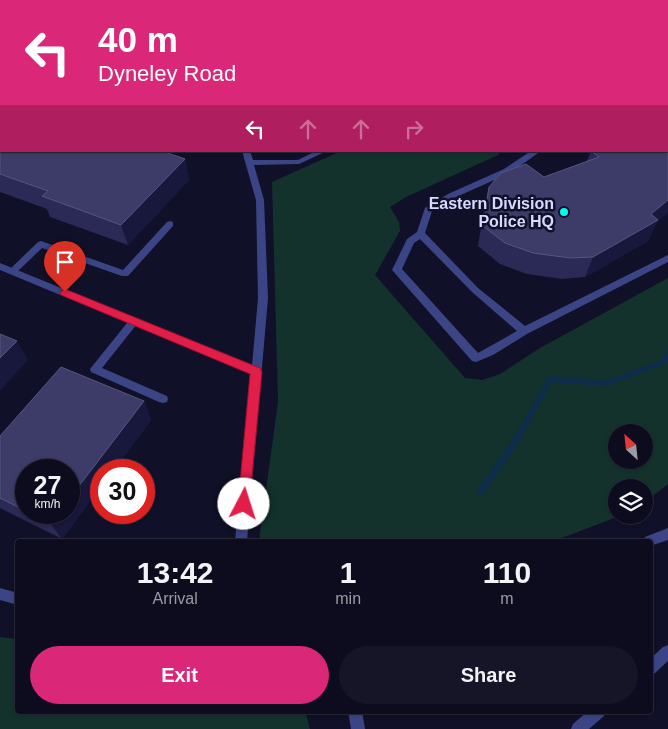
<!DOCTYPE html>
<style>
body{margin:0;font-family:Arial,sans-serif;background:#151527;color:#f1f3f6;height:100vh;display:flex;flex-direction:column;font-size:19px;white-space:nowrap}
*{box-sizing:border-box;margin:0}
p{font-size:16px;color:#9a9ba4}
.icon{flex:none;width:28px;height:28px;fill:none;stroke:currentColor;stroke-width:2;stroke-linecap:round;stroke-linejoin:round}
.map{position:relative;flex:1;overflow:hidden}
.panel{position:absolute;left:15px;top:539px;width:638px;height:175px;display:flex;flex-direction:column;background:#0c0c1e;border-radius:5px;box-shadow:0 1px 4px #0004,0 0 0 1px #2c2c3c}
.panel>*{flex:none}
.top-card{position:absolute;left:0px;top:0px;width:669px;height:152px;box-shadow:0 1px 4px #0004,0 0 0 1px #2c2c3c;background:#db2777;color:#fff;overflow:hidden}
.needle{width:32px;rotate:333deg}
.buttons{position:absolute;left:608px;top:424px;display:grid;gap:10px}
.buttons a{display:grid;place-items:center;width:45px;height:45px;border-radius:50%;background:#0c0c1e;box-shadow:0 1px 4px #0004,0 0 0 1px #2c2c3c;font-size:25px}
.speed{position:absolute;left:15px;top:459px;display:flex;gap:10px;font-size:25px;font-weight:700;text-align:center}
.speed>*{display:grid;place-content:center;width:65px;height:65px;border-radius:50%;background:#0c0c1e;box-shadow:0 1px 4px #0004,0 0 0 1px #2c2c3c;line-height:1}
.speed small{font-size:12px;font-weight:400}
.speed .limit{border:8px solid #d22;background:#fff;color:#111}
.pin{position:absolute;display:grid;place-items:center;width:42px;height:42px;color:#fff;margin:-51px -21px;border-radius:50% 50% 50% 0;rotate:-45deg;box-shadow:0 0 5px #0007}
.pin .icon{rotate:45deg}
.me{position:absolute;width:55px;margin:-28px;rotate:5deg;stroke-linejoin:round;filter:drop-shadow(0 0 4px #0008)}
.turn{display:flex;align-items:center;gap:18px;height:105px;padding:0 15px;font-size:22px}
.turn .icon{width:65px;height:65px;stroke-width:2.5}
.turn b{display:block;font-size:35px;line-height:42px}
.lanes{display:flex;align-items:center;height:48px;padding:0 15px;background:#0003;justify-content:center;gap:25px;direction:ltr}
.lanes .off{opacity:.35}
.eta{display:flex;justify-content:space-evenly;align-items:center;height:85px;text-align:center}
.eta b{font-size:30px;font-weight:600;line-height:35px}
.cta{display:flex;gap:10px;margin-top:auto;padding:10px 15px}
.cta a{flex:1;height:58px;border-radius:30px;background:#db2777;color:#fff;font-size:20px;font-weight:600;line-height:58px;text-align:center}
.cta a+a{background:#151527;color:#f1f3f6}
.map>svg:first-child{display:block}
</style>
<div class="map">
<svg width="668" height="729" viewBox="0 0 668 729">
<rect width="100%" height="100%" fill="#101028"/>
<!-- green -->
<path fill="#13322c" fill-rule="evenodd" d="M341,151H501L498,155L406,197L390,207L399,222L400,231L375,275L465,378L482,380L500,374L540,348L668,278V484L644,503V488H616V515H622L554,541H259L278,402L272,182ZM616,432H644V460H616Z
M0,637L17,639L18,711H305L310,729H0Z"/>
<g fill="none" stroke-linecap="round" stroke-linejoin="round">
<!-- stream -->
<path fill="#0d2d4a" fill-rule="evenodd" d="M668,350V359L665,364L607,386L552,382L518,444L484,493L481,495L478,493L477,491L478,489L512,440L548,377L550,376L607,380L661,360L666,351Z"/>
<!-- lane -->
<path fill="#3b4586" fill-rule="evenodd" d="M336,0H343L344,1H337Z
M509,0H515L516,1H510Z
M602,0H610L611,1H603Z
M242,151H250L253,160H298L316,151H327L299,164L254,165L264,200L260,203L256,200Z
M531,151H541L510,173L454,198L432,211L425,233L478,288L525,326L668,255V262L527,334L493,355L476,362L472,361L392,270L407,239L417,232L425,208L448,194L504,169ZM420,239L472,292L517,331L478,353L402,269L414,243Z
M170,221L173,222V226L128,276H122L42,248L16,273H10L8,271L38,242L41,241L123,270L167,222Z
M134,317L139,321L137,324L102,368L167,396L168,399L167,402L163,403L159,402L91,372L90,369L131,318Z
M668,645V661L655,673L650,675V659L663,647Z
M348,711H362L365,729H351Z
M588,711H606L604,716L589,729H571L573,724Z"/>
<!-- street -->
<path fill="#3b4586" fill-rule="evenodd" d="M260,197L264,200L268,298L247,541H235L251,374L0,270V263L252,366L258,298L256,200Z
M668,528V540L650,546V541H643L645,537Z
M0,588L18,593V605L0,600Z"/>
</g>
<!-- wall -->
<path fill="#2b2956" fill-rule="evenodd" d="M350,0H413L410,1H352Z
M0,138L185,159L189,180L128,245L50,217L47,209L0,192Z
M591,151H668L657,222L648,241L585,277L562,279L527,274L500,264L478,246L484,208L489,187L544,177L587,161Z
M144,401L151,420L114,470H101V486L62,539L0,508V436ZM26,470L69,512H26Z"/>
<!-- shaded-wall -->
<path fill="#18173c" d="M377,0H413L410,1H377Z
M185,159L189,180L128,245L121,225Z
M668,200V213L657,222L648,241L585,277L593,257L651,214Z
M17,341L28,360L0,391V358Z
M144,401L151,420L114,470H101V486L62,539L50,523L59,512H69V499Z"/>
<!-- building -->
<path fill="#3d3c68" stroke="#565580" d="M668,119V200L651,214L658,220L593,257L570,258L533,253L505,243L483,226L489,187L501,173L526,164L544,177L599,157L591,151H668Z
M1,137V151H162L185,159L121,225L42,196L48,191L0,174V138Z
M0,334L17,341L0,358Z
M61,367L144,401L69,499V470H26V511L0,498V436Z
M28,512H59L50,523Z"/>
<!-- route -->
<path fill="#e11d48" stroke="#92132f" d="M65,289L260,368L262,372L249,508L244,510L240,508L238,504L250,374L61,295L60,292Z"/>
<!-- markers -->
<circle fill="#05fded" stroke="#101028" stroke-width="2" cx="564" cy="212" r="5"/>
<g text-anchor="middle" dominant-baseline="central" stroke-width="5" stroke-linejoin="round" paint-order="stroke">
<!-- poi labels -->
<g font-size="16" font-weight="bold" fill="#d7d9ff" stroke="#101028" text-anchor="end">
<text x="554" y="203">Eastern Division<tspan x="554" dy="18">Police HQ</tspan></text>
</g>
</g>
</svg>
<div class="buttons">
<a><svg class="needle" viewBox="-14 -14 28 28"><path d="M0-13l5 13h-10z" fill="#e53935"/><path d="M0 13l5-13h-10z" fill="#9a9ba4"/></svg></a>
<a><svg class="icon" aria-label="layers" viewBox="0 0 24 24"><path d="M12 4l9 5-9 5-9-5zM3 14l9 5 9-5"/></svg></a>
</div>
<div class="speed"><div>27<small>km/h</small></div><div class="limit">30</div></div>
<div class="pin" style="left:65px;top:292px;background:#d93025"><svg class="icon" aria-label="arrive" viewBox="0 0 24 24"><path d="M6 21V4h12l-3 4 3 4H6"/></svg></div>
<svg class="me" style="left:244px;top:504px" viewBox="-20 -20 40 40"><circle r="19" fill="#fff"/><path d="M0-13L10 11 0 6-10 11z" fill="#e11d48"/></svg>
<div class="top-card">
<div class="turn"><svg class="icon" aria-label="left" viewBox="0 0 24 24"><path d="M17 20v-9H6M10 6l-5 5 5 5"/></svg><div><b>40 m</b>Dyneley Road</div></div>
<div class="lanes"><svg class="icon" aria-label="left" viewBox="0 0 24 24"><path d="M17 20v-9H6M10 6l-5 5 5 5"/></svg><svg class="icon off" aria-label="ahead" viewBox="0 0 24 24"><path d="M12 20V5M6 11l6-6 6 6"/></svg><svg class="icon off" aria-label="ahead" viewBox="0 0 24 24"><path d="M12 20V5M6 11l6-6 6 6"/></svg><svg class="icon off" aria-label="right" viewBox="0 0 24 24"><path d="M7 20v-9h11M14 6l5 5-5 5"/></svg></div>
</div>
<section class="panel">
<div class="eta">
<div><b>13:42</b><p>Arrival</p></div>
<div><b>1</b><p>min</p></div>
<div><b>110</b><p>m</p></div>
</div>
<div class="cta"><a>Exit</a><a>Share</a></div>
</section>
</div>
